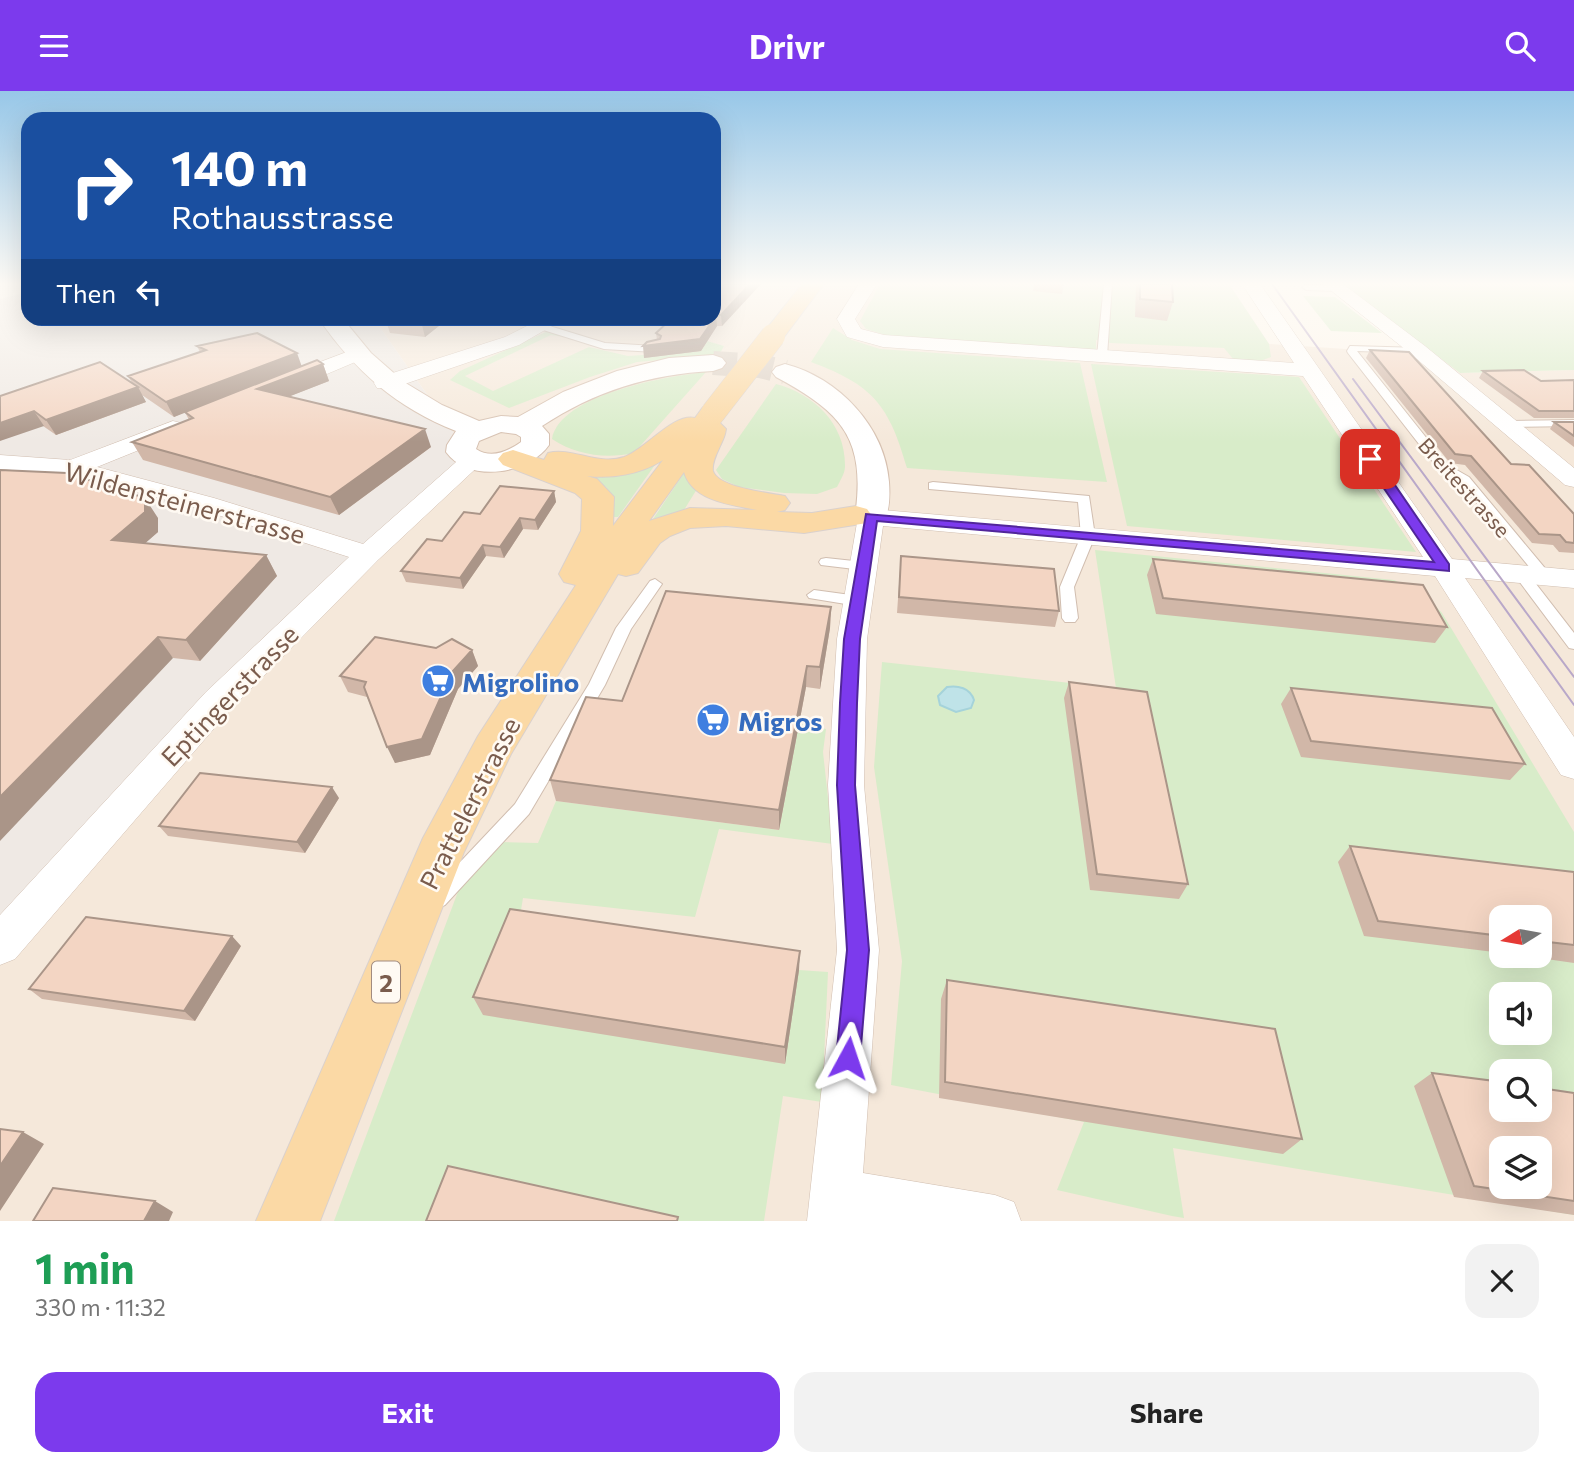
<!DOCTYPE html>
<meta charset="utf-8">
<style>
body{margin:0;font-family:Commissioner,sans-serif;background:#f2f2f2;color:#222;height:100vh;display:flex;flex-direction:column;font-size:26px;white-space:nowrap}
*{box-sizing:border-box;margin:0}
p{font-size:23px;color:#767676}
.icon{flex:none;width:38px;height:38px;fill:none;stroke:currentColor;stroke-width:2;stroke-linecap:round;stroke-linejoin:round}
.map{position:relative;height:1130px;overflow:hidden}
.drawer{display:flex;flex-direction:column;background:#fff;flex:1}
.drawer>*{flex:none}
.top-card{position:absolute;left:21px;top:21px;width:700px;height:214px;border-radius:21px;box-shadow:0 7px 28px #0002;background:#1a4fa0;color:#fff;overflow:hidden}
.needle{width:46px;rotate:259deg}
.buttons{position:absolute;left:1489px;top:814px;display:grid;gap:14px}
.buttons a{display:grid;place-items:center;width:63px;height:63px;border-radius:14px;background:#fff;box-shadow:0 7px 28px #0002;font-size:35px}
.pin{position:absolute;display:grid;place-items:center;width:60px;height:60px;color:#fff;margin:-30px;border-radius:14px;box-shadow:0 4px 10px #0006}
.me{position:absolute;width:77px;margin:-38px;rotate:5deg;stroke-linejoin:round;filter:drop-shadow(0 0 5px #0008)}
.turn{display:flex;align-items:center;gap:24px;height:147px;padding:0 35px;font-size:32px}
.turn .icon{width:91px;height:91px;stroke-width:2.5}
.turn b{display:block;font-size:49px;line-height:60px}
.then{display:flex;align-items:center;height:66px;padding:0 35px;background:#0003;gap:14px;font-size:26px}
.round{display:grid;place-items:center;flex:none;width:74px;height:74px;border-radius:21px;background:#f2f2f2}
.overview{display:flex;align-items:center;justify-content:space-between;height:119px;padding:0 35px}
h1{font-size:42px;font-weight:700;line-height:52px;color:#1e9e55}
.primary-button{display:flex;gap:14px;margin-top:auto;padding:14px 35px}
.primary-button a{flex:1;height:80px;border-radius:21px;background:#7c3aed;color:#fff;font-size:28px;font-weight:700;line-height:80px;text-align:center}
.primary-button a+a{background:#f2f2f2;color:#222}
header{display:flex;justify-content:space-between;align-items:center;height:91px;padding:0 35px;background:#7c3aed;color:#fff;font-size:32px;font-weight:700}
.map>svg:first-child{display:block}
</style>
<header><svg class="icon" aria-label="menu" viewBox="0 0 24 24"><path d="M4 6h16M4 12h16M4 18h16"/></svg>Drivr<svg class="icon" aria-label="search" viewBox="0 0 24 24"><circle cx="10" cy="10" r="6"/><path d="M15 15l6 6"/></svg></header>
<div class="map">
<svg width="1574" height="1130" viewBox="0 0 1574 1130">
<rect width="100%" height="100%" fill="#fdf6ec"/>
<!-- residential -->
<path fill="#f5e8da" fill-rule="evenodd" d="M714,193H1229L1269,253L1437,264L1460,282L1574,279V1130H0V854L473,369L374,228H714ZM1502,826H1540V864H1502ZM1502,903H1540V942H1502ZM1502,980H1540V1018H1502ZM1502,1057H1540V1096H1502Z"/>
<!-- industrial -->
<path fill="#efe9e4" d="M28,201V228H374L473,369L0,854V208Z"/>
<!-- green -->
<path fill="#d8ecc9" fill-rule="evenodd" d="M880,193H1229L1269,253L1271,266L1260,270L1234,269L1224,257L1111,252L1096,249V260L895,247L866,238L860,230Z
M1341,193H1574V279L1460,282Z
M1303,205L1335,206L1382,242L1331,240Z
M833,237L852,249L880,258L1080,272L1107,391L907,377C889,314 873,294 811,271Z
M548,240L564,246L551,244L465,285L493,300L589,256L628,265L701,260L707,250L724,255L719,264L637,271L590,286L509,317L450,289L460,280Z
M1091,273L1299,286L1416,461L1127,435Z
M706,281L634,362C605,368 576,364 552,348C560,303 668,285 706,281Z
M776,293C814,303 846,333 845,376C845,382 840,390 837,396L817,403L784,402L739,396L722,388L716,379Z
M657,371L618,426H614V410L606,396L557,373Z
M684,382L697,398L684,419L653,428Z
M1095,459L1394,489L1423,502L1442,522L1574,741V1124L1173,1057L1184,1127L1172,1125L1057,1099L1084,1031L891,994L902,870L874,676L882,571L1116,597ZM1502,826H1540V864H1502ZM1502,903H1540V942H1502ZM1502,980H1540V1018H1502ZM1502,1057H1540V1096H1502Z
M799,632L826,638L823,661L833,753L719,738L695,826L523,807L518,837L799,879L828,881L822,1011L783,1005L764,1130H334L459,798L499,751L538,752L556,710L779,739Z"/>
<!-- water -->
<path fill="#bfe3e8" stroke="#a5d3da" stroke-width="2" d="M947,596C958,594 970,597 974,609L971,617L956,621L940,614L938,605Z"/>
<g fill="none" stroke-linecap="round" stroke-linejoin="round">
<!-- secondary-tunnel -->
<path stroke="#dcd0c4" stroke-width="24" stroke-dasharray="24 12" stroke-linecap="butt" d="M713,272L760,275L785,281"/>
<defs>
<path id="lane" d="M1104,193H1112L1107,265L1102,268L1097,265Z
M1303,194H1337L1341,197L1337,200L1306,199L1302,196Z
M543,233L605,252L655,255L660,258L655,261L604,258L540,238V234Z
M1350,255L1422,257L1423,259L1418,262L1357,260L1448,374L1469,386L1549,482L1551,485L1549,488H1539L1461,392L1440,380L1348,262L1347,260Z
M1574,329V335L1510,336L1504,333L1510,330Z
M933,391L1089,405L1095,445L1074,496L1078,527L1075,531H1065L1062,527L1060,496L1081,445L1078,411L929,398V392Z
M826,467L863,471L870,475L863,479L821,474L819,471L821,468Z
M1521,479L1526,480L1574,542V558L1569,557L1516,486L1514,483Z
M655,488L662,493L631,538L605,594L529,723L445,814L438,817L431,814L428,808L431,802L515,713L589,593L616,537L650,490Z
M814,499L858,505L865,510L858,515L809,507L807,504Z"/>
<path id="street" d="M859,193H877L855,228L861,238L884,244L1294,272L1242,193H1260L1452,468L1574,479V497L1465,487L1574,646V688L1561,684L1435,485L883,435L867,548L864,694L879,859L863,1082L995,1104L1014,1111L1021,1130H807L837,859L828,694L837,548L858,426L862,420L871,418L1423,466L1303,285L883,256L847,246L837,228Z
M1323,193H1343L1425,255L1574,377V396L1565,394L1411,263Z
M541,228H564L519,254L393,297H377L374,292L377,287L505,246Z
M360,256L367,258L370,262L367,266L294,297H278L275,292L278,287Z
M173,330L181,332L184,337L181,342L97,376L214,407L363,453L464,364L473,362L482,364L485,369L378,469L230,619L15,868L0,874V824L206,601L349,466L196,417L72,384L0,378V364L70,369Z"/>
<path id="secondary" d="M319,228H343L371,262L404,291L442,314L479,330L501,325L518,326L563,301L617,280L669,267L713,264L722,267L726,272L722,277L713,280C650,283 595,300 542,335L549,343V354C529,383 469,393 446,361L447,354L456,340C397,317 355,280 319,228ZM501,341L516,343L521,346V351C507,361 491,368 476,358L479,350Z
M785,273C839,287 885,336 889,391C890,405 890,422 882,433L871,436L860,433L855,426C866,348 843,322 776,286L772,281L776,276Z"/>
<path id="primary" d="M802,193H824L781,250H765L761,245Z
M713,314L723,316L727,322L720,332L726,338L725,343C722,354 711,369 713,380C718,397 770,402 785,405L790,412L785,419L777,421L812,422L856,415L867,418L872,425L867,432L804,442L726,435L690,437L670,445L660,452L638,482L626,485L618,483L511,663L464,761L320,1130H256L423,747L478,645L576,494L564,491L559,483L581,440L582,408L575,402L503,374L498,368L503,362L513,359L544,369L548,362C573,356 597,375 624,366C646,358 673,322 695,327L703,316ZM663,369L613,435L614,406L597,388L587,385C613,388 641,383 663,369ZM684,381C692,410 732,414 757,419L690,417L649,430Z"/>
</defs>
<!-- lane casing -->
<use href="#lane" stroke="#d1beb0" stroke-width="2"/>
<!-- street casing -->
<use href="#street" stroke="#d1beb0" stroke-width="1"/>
<!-- secondary casing -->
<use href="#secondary" stroke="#d6c0b0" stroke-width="2"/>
<!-- primary casing -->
<use href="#primary" stroke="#dad1cd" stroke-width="2"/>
<!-- lane -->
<use href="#lane" fill="#fff" fill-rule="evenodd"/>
<!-- street -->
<use href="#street" fill="#fff" fill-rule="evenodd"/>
<!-- secondary -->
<use href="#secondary" fill="#fff" fill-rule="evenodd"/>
<!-- primary -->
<use href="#primary" fill="#fbd9a5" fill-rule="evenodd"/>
<!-- tram -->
<path stroke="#b9a8c9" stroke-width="2" d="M1272,193L1574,614
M1353,288L1574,586"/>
<defs>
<path id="primary-bridge" d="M713,322L773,245"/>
</defs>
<!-- primary-bridge casing -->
<use href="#primary-bridge" stroke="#dad1cd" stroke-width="25" stroke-linecap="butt"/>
<!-- primary-bridge -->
<use href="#primary-bridge" stroke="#fbd9a5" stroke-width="24"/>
</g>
<!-- wall -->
<path fill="#d1b7a8" d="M714,193H761L722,235H717L701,260L644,267L657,249L656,242Z
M1034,193H1064L1062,203L1033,200Z
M1136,193H1172L1173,211L1167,230L1135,226Z
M389,228H462L456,232L444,231L425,246L390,242L386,230Z
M197,255L302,275L323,273L329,290L290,305L431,356L339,424L143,369L132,351L189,329L185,321L174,326L142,304L146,311L56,344L0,305L132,292L128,285L200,261Z
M1370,259L1574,423V462L1559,461L1553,454L1532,452L1465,374L1450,372L1366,267Z
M1483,280L1541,290L1574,289V327H1534L1479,287Z
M1554,331H1574V356L1550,338Z
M0,379L158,427V441L145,452L266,464L277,485L200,570L173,567Z
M554,400L556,411L538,439L523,438L504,467L486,465L463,498L406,491L401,480L480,423Z
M901,465L1059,520L1055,536L897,522Z
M1153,468L1447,536L1435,552L1156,523L1147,484Z
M831,516L830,537L820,598L806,596L779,739L556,710L550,689L622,610Z
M436,557L472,559L478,575L458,598L430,664L395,672L367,606L348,601L340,585Z
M1069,591L1188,793L1179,808L1090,799L1064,607Z
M1291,597L1525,673L1510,689L1301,666L1281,613Z
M339,707L305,762L168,745L159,735Z
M1350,755L1574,781V872L1518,864H1540V826H1502V862L1364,845L1338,771Z
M241,855L195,930L42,908L29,898Z
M799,879L785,973L483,924L473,906Z
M947,889L1302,1048L1283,1063L939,1007L941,908Z
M1432,982L1574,1002V1124L1454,1106L1414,995Z"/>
<!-- shaded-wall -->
<path fill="#aa9588" d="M750,193H761L722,235L721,224Z
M716,223L717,235L701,260L644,267L643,255L700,248Z
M429,228H443L444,231L425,246L422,234Z
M455,228H462L456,232Z
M297,262L302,276L174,326L166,311Z
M323,273L329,290L265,315L257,298Z
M138,296L146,311L56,344L46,329Z
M34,320L44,335L0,350V332Z
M425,338L431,356L339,424L330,406Z
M554,400L556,411L538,439L535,429Z
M145,407L158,427V441L125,470L112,449Z
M520,427L523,438L504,467L500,456Z
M483,454L486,465L463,498L460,487Z
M266,464L277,485L200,570L186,549Z
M831,516L830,537L820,598V576Z
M158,546L173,567L0,750V706Z
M472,559L478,575L458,598L430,664L395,672L387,656Z
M807,575L806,596L779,739V719Z
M332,696L339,707L305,762L297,751Z
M232,845L241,855L195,930L184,920Z
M800,860L799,879L785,973V956Z
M23,1041L44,1053L0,1120V1075Z
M155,1110L173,1121L169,1130H144Z"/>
<!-- building -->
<path fill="#f3d5c3" stroke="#aa9588" stroke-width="2" fill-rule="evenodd" d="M714,193H750L721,224L716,223L714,227Z
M1140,193H1172L1173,211L1140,208Z
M389,228H429L422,234L386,230Z
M671,228H714L700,248L643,255L647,251L660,248L661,245L656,242Z
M257,242L297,262L166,311L128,285L206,259L197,255Z
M1370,259L1409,261L1511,373L1529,374L1574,423V452L1566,451L1560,444L1539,443L1471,365L1455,363Z
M317,269L323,273L257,298L425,338L330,406L132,351L193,327L185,321Z
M100,271L138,296L46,329L34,320L0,332V305Z
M1524,279L1541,290L1574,289V320H1539L1483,280Z
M1554,331H1574V345Z
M0,379L67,382L145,407V421L112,449L266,464L186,549L158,546L0,706Z
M500,395L554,400L535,429L520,427L500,456L483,454L460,487L401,480L427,448L442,450L464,421L480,423Z
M901,465L1054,478L1059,520L899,506Z
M1153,468L1423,494L1447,536L1163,507Z
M666,500L831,516L820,576L807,575L779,719L550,689L586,606L622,610Z
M375,546L436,557L452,548L472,559L452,581L422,648L387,656L364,596L366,591L340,585Z
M1069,591L1147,601L1188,793L1097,783Z
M1291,597L1492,617L1525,673L1311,650Z
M200,682L332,696L297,751L159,735Z
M1350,755L1574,781V854L1540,850V826H1502V845L1378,830Z
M510,818L800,860L785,956L473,906Z
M86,826L232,845L184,920L29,898Z
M947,889L1275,938L1302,1048L945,991Z
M1432,982L1502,991V1018H1540V997L1574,1002V1110L1474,1095ZM1502,1057H1540V1096H1502Z
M0,1038L23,1041L0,1075Z
M448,1075L678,1126L677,1130H426Z
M53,1097L155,1110L144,1130H33Z"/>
<!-- sky -->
<linearGradient id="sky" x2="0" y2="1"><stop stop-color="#97c7e8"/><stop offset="0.55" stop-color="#fefbf6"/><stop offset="1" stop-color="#fefbf6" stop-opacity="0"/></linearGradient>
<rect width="1574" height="351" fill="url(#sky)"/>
<!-- route -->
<path fill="#7c3aed" stroke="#51269a" stroke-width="2" d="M1370,364L1375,365L1449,473V480L877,430L860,548L857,612L855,694L869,859L860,967L856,976L848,979L840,976L836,967L847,859L837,694L840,612L844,548L866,423L1434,471L1364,368Z"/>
<!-- icons -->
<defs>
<symbol id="supermarket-disc" viewBox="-11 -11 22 22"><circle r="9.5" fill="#3f7fe0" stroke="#fffaf3"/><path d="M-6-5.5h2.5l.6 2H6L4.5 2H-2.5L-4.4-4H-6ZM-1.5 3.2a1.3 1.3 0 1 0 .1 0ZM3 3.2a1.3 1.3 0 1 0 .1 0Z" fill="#fff"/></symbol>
</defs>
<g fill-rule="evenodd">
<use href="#supermarket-disc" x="419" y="571" width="38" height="38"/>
<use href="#supermarket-disc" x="694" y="610" width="38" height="38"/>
</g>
<g text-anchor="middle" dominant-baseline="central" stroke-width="5" stroke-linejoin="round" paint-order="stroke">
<!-- far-street labels -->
<g font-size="21" fill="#7a5c4d" stroke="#fffaf3">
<text transform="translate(1465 396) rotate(48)">Breitestrasse</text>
</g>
<!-- shield labels -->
<rect fill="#fffaf3" stroke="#a28b7f" stroke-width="2" x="372" y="870.5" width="28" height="41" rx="5"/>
<g font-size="24" font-weight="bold" fill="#7a5c4d">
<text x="386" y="891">2</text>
</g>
<!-- street labels -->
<g font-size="26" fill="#7a5c4d" stroke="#fffaf3">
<text transform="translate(185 411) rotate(15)">Wildensteinerstrasse</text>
<text transform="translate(229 604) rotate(-46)">Eptingerstrasse</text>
<text transform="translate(469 712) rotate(-63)">Prattelerstrasse</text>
</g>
<!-- shop labels -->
<g font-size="26" font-weight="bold" fill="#366cbe" stroke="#fffaf3" text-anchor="start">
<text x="462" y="590">Migrolino</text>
<text x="738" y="629">Migros</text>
</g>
</g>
</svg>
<div class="buttons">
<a><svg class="needle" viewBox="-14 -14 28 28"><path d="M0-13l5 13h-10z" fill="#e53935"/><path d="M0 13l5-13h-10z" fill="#767676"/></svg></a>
<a><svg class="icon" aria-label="sound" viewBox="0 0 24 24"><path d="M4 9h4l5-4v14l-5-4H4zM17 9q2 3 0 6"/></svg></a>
<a><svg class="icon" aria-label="search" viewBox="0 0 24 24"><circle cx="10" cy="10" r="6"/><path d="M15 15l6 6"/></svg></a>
<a><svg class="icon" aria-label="layers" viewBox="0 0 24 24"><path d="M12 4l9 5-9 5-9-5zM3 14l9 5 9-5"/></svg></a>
</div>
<div class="pin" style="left:1370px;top:368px;background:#d93025"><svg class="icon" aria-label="arrive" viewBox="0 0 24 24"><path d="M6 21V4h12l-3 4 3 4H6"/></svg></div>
<svg class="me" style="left:848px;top:967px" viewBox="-20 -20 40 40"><path d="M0-17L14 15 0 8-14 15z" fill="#7c3aed" stroke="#fff" stroke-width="4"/></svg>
<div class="top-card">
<div class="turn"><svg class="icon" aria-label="right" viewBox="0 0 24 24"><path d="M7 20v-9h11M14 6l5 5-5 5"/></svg><div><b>140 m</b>Rothausstrasse</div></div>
<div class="then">Then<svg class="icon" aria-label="left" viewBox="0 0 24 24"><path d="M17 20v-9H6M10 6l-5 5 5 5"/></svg></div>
</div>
</div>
<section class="drawer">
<div class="overview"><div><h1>1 min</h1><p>330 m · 11:32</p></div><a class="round"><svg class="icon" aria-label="close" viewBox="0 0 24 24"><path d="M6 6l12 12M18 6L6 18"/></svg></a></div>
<div class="primary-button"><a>Exit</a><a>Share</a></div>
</section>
